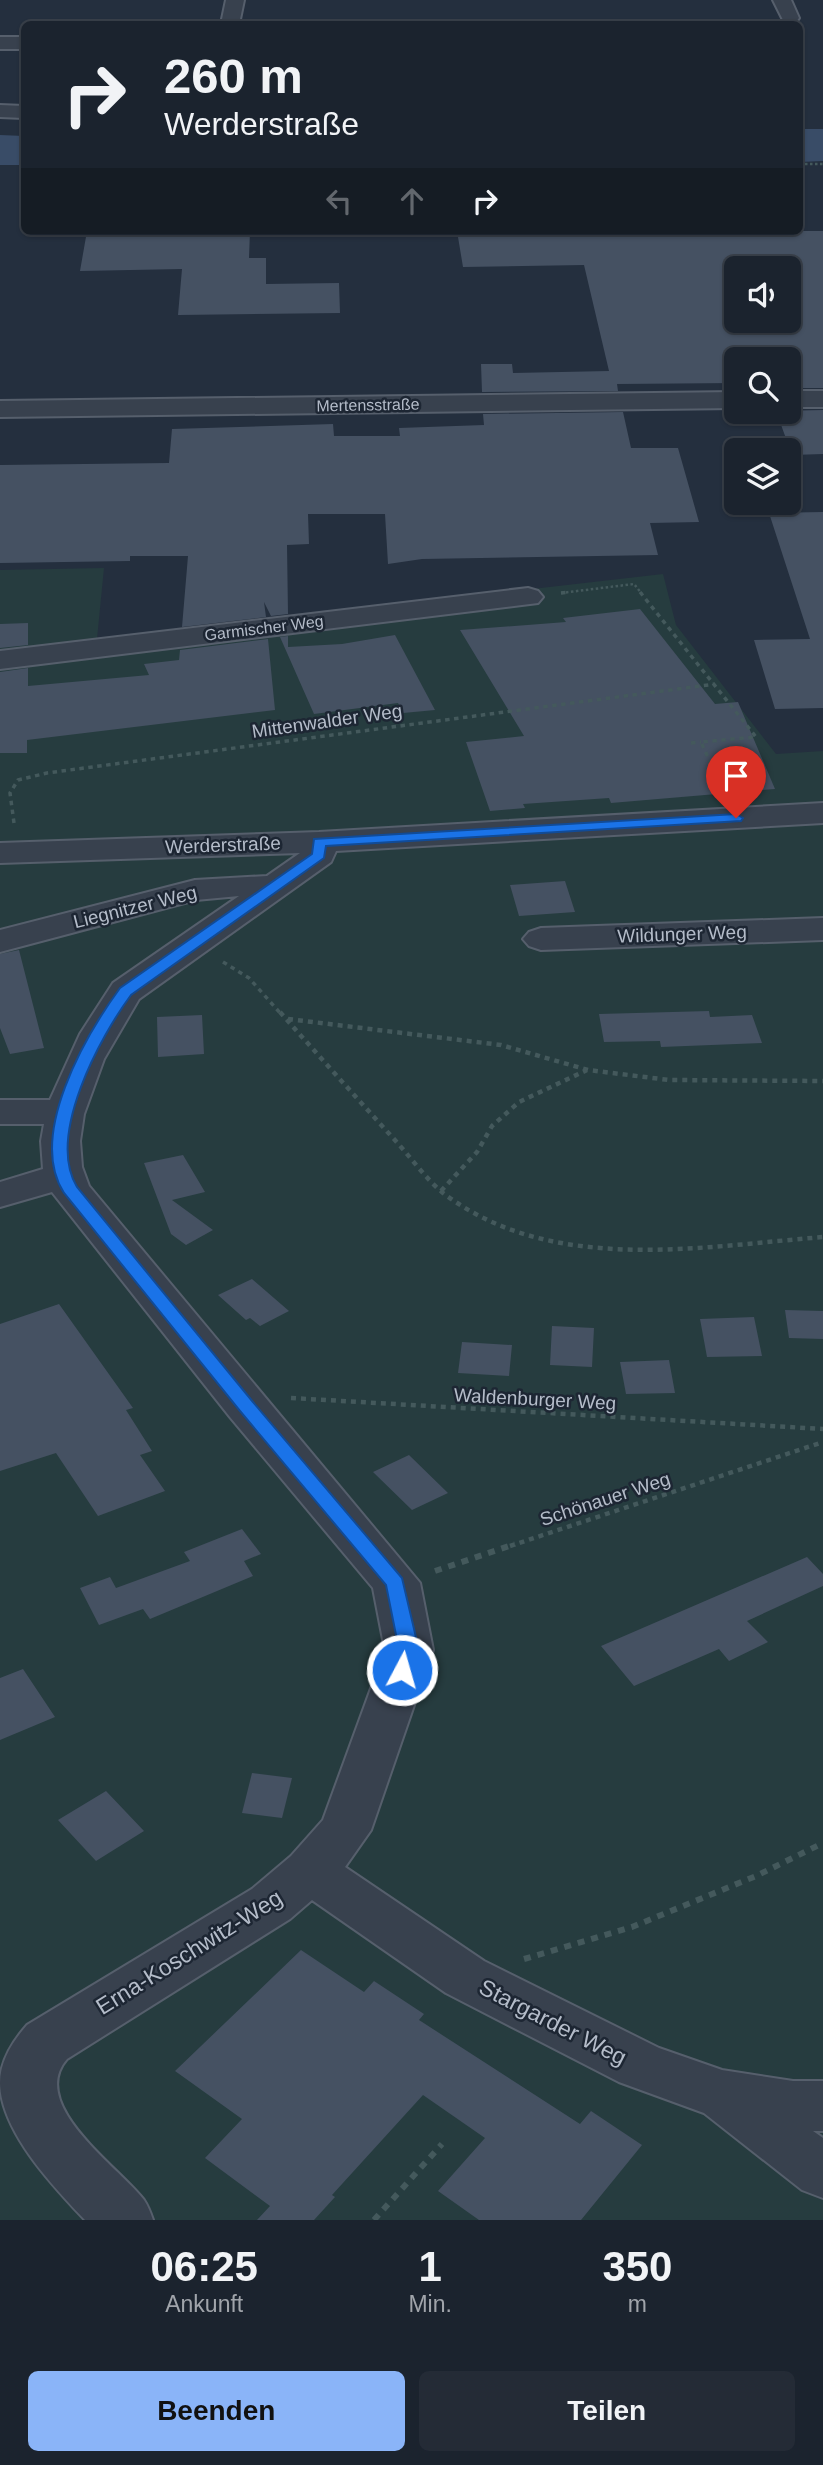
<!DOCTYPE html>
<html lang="de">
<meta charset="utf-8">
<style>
body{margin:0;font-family:Arial,sans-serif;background:#242b36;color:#f1f3f6;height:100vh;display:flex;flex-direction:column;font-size:26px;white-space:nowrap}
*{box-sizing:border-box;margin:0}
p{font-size:23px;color:#a0a4aa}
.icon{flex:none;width:38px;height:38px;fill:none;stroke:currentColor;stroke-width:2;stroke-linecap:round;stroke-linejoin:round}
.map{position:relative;height:2220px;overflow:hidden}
.panel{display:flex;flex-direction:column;background:#1b232e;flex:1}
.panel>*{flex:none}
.banner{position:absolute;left:21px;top:21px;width:782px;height:214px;border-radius:10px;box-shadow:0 2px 5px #0004,0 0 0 2px #39404a;background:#1b232e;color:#f1f3f6;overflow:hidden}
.buttons{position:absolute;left:724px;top:256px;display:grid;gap:14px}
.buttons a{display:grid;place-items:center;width:77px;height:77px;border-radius:10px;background:#1b232e;box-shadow:0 2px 5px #0004,0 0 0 2px #39404a;font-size:35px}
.pin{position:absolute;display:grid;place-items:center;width:60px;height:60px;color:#fff;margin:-72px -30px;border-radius:50% 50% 50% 0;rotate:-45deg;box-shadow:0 0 7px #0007}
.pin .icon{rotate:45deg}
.me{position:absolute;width:77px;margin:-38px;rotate:6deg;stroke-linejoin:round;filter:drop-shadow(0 0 5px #0008)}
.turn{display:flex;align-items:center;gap:24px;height:147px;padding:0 28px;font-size:32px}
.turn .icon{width:91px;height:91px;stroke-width:2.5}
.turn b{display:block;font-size:49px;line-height:60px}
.lanes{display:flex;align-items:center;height:66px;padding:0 28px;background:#0003;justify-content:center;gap:35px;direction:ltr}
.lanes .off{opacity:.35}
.eta{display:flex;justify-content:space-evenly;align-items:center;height:119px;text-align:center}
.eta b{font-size:42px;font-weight:800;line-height:49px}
.action{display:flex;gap:14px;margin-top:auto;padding:14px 28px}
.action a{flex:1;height:80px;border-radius:10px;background:#8ab4f8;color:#111;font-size:28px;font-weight:800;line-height:80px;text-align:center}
.action a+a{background:#242b36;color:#f1f3f6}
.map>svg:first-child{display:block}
</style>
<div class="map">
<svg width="823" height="2220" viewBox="0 0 823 2220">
<rect width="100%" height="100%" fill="#242f3e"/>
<!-- green -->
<path fill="#263c3f" d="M104,568L97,639L663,574L676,625L776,754L823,751V2220H0V570Z"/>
<!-- water -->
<path fill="#394c67" d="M800,129H823V161L800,162Z
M0,135L24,136V165H0Z"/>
<!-- building -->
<path fill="#455162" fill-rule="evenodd" d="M87,231H250L249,258H266V284L339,283L340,313L178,315L182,269L80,271Z
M457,231H823V388H789V359H737V383L617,384L618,391L482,392L481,364H512L513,373L609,371L584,265L463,267ZM737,268H789V320H737Z
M823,410V454L792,455L776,411Z
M623,412L631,448H678L699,522L650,523L658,555L422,559L388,564L385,514H308L309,544L287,545L288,614L271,616L264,602L266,617L182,627L188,556H130V561L0,563V465L169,463L172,429L333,424L334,436H400L399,428L484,425L483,414Z
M823,512V708L775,709L754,640L810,639L769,513Z
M640,609L715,704L738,702L775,789L611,803L609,798L523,804L525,808L490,811L466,742L524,736L460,630L566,622L563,618Z
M28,623V645L0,648V624Z
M395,635L435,710L403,713L398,703L314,714L280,637L288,636V647L342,644Z
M268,639L275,710L27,740V753H0V672L28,668V686L149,675L144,664L179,660L180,650Z
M565,881L575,912L519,916L510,885Z
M19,950L44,1048L10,1054L0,1028V954Z
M709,1011L710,1017L752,1015L762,1043L661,1047L660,1041L604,1042L599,1014Z
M202,1015L204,1054L158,1057L157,1017Z
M183,1155L205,1192L172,1200L213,1230L186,1245L171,1234L144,1163Z
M252,1279L289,1311L260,1326L250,1318L246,1320L218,1295Z
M59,1304L133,1408L126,1410L152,1451L140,1455L165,1491L98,1516L56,1453L0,1471V1324Z
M785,1310L823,1311V1339L789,1338Z
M754,1317L762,1356L707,1357L700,1319Z
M552,1326L594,1328L592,1367L550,1365Z
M462,1342L512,1345L509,1376L458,1373Z
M669,1360L675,1393L626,1394L620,1362Z
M409,1455L448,1493L412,1510L373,1472Z
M242,1529L261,1554L244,1561L253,1576L150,1619L143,1609L99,1625L80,1588L110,1577L116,1588L190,1561L184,1552Z
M807,1557L823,1574V1586L747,1621L768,1642L729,1661L719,1649L634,1686L601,1646Z
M23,1669L55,1717L0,1740V1678Z
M252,1773L292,1778L282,1818L242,1813Z
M106,1791L144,1831L96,1861L58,1820Z
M301,1950L364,1992L374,1981L424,2014L419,2020L580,2124L591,2111L642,2145L581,2220H479L438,2191L485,2138L423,2095L332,2195L335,2197L314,2220H257L270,2206L205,2158L242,2119L175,2071Z"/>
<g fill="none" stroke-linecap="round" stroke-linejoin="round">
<defs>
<path id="minor" d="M226,0H244L239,24H221Z
M773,0H791L799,18L796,22H784Z
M0,37H24V49H0Z
M0,105L24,106V118L0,117Z
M789,391H823V407H789Z
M737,392V408L0,417V401Z
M528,588L538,591L543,597L538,603L0,669V651Z
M823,803V823L336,851L331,862L139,999L104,1059L84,1114L80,1141L82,1167L89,1186L420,1583L433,1650L371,1830L345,1867L484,1961L659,2048L722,2070L793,2081H823V2131H813L823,2138V2198L802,2190L704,2113L619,2082L446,1993L312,1900L290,1919L67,2059C27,2105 119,2167 144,2200C148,2206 151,2214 153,2220H85C54,2187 1,2132 0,2083C0,2061 13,2041 27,2025L252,1889L291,1856L323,1820L385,1650L373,1588L230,1417L52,1192L0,1207V1182L43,1169L41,1141L44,1124H0V1100H50L80,1034L113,983L239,896L196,900L0,952V930L195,880L267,876L300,853L0,863V843L319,832Z
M823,918V940L541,950L529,946L523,939L529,932L541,928Z"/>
</defs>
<!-- minor casing -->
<use href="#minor" stroke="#565f6c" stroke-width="4"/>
<!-- path-far3 -->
<path stroke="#44595c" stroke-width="2.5" stroke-dasharray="2.5 2.5" stroke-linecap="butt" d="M800,164H823
M561,593L634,584L642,594"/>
<!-- path-far2 -->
<path stroke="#44595c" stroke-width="3.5" stroke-dasharray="4.5 4.5" stroke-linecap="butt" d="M640,592L756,737L701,742L724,792
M561,593L570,592
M691,743L701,742
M14,823L10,793L18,780L47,773L715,684
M223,962L249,978L281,1014"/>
<!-- path-far1 -->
<path stroke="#44595c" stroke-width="4.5" stroke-dasharray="5 5" stroke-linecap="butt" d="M280,1012C317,1054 355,1096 393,1138C409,1155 425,1178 443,1193C551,1275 697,1247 823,1237
M288,1019L501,1045L588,1070L669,1080L823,1081
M441,1191L477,1152L492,1126L519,1102L587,1070
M291,1398L823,1429
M510,1546L823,1442"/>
<!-- path -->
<path stroke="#44595c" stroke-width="6" stroke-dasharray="7 7" stroke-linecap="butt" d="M435,1571L515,1544
M524,1959L632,1927L756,1876L823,1843
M374,2220L442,2144"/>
<!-- minor -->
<use href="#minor" fill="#38414e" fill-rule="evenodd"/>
</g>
<!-- route -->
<path fill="#1a73e8" stroke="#114b97" stroke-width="2" d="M736,814L743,818L741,821L326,846L324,858L131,995C100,1037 46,1136 77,1187L253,1402L402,1578L419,1650L409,1676H395L392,1670L399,1650L386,1585L240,1411L64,1193C27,1136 85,1036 120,988L312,854L314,839Z"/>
<g text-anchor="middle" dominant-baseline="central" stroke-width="5" stroke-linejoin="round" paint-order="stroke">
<!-- far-street labels -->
<g font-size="16" fill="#b4bcc9" stroke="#1d2633">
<text transform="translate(368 405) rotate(-1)">Mertensstraße</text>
<text transform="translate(264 628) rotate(-7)">Garmischer Weg</text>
</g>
<!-- street labels -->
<g font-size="19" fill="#b4bcc9" stroke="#1d2633">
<text transform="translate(327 721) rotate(-8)">Mittenwalder Weg</text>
<text transform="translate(223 845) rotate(-2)">Werderstraße</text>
<text transform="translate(135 907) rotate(-14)">Liegnitzer Weg</text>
<text transform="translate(682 934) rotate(-2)">Wildunger Weg</text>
<text transform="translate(535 1399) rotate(3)">Waldenburger Weg</text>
<text transform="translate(605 1499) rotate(-18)">Schönauer Weg</text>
</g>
<!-- near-street labels -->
<g font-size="23" fill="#b4bcc9" stroke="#1d2633">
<text transform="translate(189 1952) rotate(-32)">Erna-Koschwitz-Weg</text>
<text transform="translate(553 2022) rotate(27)">Stargarder Weg</text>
</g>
</g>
</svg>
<div class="buttons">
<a><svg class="icon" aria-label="sound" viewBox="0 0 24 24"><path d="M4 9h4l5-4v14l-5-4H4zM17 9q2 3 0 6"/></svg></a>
<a><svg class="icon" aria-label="search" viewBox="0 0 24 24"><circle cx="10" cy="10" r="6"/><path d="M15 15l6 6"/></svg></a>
<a><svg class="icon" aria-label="layers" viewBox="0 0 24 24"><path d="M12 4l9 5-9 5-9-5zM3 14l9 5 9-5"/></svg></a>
</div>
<div class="pin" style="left:736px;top:818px;background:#d93025"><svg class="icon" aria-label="arrive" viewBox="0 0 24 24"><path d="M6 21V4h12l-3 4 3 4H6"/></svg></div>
<svg class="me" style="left:402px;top:1670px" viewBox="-20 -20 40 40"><circle r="17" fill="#1a73e8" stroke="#fff" stroke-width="3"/><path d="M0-11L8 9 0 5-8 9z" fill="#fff"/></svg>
<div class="banner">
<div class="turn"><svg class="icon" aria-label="right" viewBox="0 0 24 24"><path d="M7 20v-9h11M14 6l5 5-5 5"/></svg><div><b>260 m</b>Werderstraße</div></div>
<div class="lanes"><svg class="icon off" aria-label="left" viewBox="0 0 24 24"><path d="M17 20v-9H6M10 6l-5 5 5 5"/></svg><svg class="icon off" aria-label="ahead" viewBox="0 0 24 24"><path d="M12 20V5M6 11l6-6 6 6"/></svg><svg class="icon" aria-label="right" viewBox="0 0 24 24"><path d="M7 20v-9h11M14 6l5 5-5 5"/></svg></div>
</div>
</div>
<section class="panel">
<div class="eta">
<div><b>06:25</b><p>Ankunft</p></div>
<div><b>1</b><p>Min.</p></div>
<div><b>350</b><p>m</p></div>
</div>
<div class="action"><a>Beenden</a><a>Teilen</a></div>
</section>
